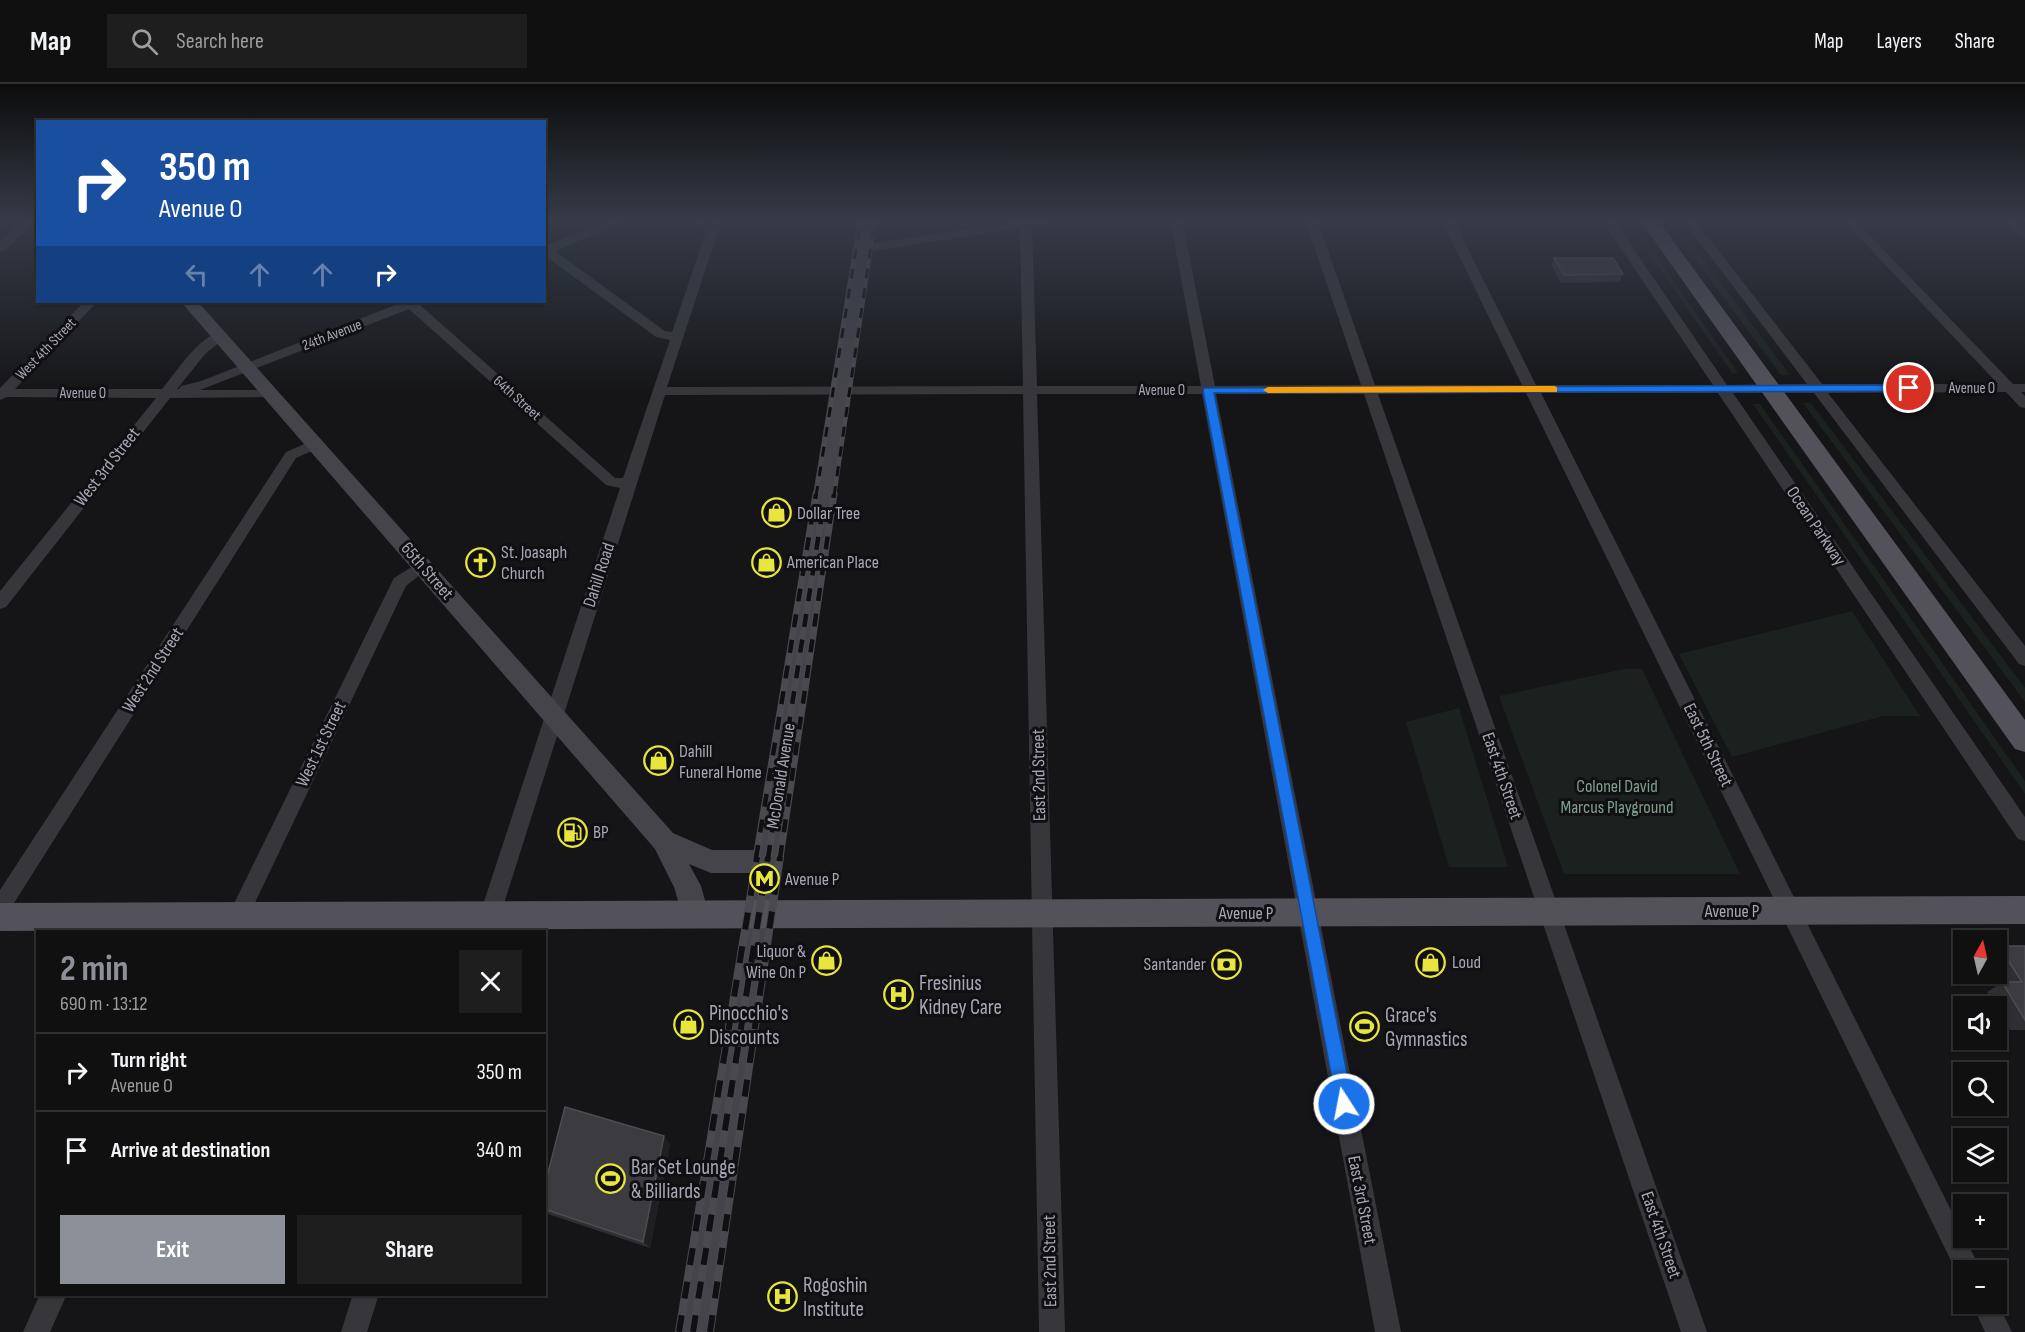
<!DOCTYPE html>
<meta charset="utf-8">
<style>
body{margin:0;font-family:"Sofia Sans Condensed",sans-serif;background:#1e1e1f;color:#f1f3f6;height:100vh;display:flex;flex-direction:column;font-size:22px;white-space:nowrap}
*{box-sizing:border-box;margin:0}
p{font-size:20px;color:#9c9d9f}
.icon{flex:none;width:33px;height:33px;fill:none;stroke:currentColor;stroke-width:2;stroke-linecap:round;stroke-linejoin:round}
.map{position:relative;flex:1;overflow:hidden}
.side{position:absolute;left:36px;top:846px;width:510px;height:366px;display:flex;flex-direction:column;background:#101011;border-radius:0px;box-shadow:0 2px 4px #0004,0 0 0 2px #303031}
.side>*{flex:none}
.banner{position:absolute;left:36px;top:36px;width:510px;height:183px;border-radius:0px;box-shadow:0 2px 4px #0004,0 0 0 2px #303031;background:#1a4fa0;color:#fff;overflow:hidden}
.needle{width:39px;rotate:8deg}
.tools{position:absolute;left:1953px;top:846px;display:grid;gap:12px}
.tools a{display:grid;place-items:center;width:54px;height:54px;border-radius:0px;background:#101011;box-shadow:0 2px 4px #0004,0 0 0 2px #303031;font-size:30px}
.pin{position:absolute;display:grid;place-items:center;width:51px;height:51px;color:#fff;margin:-26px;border:3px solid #fff;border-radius:50%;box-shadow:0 2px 6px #0007}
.me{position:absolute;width:66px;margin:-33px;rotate:349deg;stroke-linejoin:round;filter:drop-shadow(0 0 4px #0008)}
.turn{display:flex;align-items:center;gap:21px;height:126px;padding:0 24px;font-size:27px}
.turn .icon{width:78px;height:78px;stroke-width:2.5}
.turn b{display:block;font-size:42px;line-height:51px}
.lanes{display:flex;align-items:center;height:57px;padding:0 24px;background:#0003;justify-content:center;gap:30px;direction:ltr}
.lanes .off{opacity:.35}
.round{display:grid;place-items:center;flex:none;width:63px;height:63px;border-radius:0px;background:#1e1e1f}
.head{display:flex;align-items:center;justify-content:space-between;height:102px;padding:0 24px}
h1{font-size:36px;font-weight:700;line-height:45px;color:#8c9099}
.action{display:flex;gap:12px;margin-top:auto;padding:12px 24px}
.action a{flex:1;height:69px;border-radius:0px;background:#8c9099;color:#fff;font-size:24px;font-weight:700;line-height:69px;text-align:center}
.action a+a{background:#1e1e1f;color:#f1f3f6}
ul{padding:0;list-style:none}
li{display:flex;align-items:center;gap:18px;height:78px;padding:0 24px;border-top:2px solid #303031}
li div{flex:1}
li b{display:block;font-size:22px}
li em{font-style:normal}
header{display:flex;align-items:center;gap:36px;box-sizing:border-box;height:84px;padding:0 30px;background:#101011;border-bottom:2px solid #303031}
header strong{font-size:28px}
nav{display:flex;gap:33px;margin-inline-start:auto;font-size:21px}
.search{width:420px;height:54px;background:#1e1e1f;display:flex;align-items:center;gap:15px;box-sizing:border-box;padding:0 21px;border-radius:0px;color:#9c9d9f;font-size:22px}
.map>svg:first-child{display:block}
</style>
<header>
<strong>Map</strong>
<div class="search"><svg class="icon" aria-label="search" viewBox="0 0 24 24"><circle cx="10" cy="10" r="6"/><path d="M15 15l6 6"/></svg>Search here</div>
<nav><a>Map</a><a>Layers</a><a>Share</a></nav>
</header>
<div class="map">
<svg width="2025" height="1248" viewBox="0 0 2025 1248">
<rect width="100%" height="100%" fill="#151517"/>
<!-- green -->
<path fill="#1b211e" d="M1625,135H1630L1738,289H1732Z
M1665,135H1673L1790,291H1781Z
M1803,319H1811L2025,604V618Z
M1753,320H1760L2025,697V710Z
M1852,527L1920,632H1883L1732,673L1679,570Z
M1624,585H1642L1740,790H1564L1499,612Z
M1459,624L1508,783H1449L1406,638Z"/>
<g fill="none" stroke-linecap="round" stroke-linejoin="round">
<!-- minor -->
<path fill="#37363b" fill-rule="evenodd" d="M25,135H38L4,167L0,168V158Z
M616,135H632L555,167L665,247L672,248L706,148L686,135H700L709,140L710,135H722L667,303L1023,302L1020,144L862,169L856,165L862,161L1020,137V135H1064L1058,138L1032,142L1037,302H1201L1170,135H1182L1215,302L1361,301L1305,135H1317L1375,301H1522L1441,135H1453L1536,301H1713L1601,135H1613L1727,301L1807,300L1682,135H1694L1822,300H1998L1842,135H1854L2013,300H2025V308H2021L2025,312V324L2020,323L2006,308L1828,309L2025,562V582L2019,580L1814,309H1733L2025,733V757L2018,755L1718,309H1541L1981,1186H1964V1196L1960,1195L1526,309L1378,310L1707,1248H1681L1364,310H1216L1401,1248H1375L1202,310H1037L1065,1248H1039L1023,310L665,311L495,848H474L620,404L606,401L409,225L200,306H270L277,310L275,313L170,314L6,523L0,525V507L156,314L7,313L0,316V304L84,218H97L15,305H162C174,291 204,244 224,249L226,252L224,255L206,269L177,305H179L181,302L201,297L403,218H422L420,221L615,394H623L670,256L656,253L544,171V162Z
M2000,135H2013L2025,145V155Z
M316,355L323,360L321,363L296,374L7,830L0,833V806L286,368Z
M423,476L429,478L431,482L406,502L241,848H220L392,498L394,494Z
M40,1210H67L50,1248H23Z
M353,1210H379L367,1248H341Z
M1996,1216L2012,1248H1985L1972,1220H1996Z"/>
<!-- secondary -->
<path fill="#45444b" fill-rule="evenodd" d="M858,135H874L711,1248H677L751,789H711L689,780L701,802L709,831L705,840L695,843L685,840L674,803L655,765L181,218H198L673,749L712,766H755Z"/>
<!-- primary -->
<path fill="#53525a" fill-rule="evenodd" d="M1639,135H1657L2025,636V668L2015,665Z
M2025,812V840L0,847V819Z"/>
<defs>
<path id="rail-far2" d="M816,412L861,135
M834,412L875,135"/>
<path id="rail-far1" d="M756,774L816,410
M768,774L821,436
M780,774L834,410"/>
<path id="rail" d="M679,1248L757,773
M693,1248L768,773
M710,1248L780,773"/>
</defs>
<!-- rail-far2 casing -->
<use href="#rail-far2" stroke="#4a4950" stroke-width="4.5"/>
<!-- rail-far1 casing -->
<use href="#rail-far1" stroke="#4a4950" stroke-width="7"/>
<!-- rail casing -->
<use href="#rail" stroke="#4a4950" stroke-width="8"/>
<!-- rail-far2 -->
<use href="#rail-far2" stroke="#101012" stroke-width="3" stroke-dasharray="10" stroke-linecap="butt"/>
<!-- rail-far1 -->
<use href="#rail-far1" stroke="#101012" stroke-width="4.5" stroke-dasharray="13" stroke-linecap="butt"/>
<!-- rail -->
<use href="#rail" stroke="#101012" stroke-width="6" stroke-dasharray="17" stroke-linecap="butt"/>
</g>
<!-- wall -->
<path fill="#2f2e32" d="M1554,174L1623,190L1619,198L1561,199L1551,181Z
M1999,862H2025V946H2010L1987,908L2001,899L1995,890H1996V864Z
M664,1052L670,1060L650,1164L548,1130L544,1127V1104Z"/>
<!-- shaded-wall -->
<path fill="#1f1f21" d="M664,1052L670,1060L650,1164L643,1158Z"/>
<!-- building -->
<path fill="#3c3b40" stroke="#4d4c53" stroke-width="1.5" d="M1554,174H1613L1623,190L1564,191Z
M1999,862H2025V936L2002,898H2022Z
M565,1023L664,1052L643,1158L544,1125V1104Z"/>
<!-- sky -->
<linearGradient id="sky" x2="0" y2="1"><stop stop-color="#0c0c0d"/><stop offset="0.44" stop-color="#353b47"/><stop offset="1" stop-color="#353b47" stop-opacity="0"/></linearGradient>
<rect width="2025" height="310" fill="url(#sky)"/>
<!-- route -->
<path fill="#1a73e8" stroke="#114b97" stroke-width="1.5" d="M1909,301L1912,302V307L1214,309L1353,1020L1350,1027L1344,1029L1338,1027L1203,306L1204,304Z"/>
<!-- slow -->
<path fill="#f59e0b" d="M1554,302L1557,303V308L1268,309L1263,306L1268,303Z"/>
<!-- icons -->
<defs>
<symbol id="shop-ring" viewBox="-11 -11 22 22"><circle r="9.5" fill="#101012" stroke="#e8e63c" stroke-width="1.5"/><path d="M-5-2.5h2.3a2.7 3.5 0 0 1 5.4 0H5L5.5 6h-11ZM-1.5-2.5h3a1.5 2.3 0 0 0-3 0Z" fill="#e8e63c"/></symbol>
<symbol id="church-ring" viewBox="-11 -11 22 22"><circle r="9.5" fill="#101012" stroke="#e8e63c" stroke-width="1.5"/><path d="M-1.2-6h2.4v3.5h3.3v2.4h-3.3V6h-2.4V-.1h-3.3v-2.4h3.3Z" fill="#e8e63c"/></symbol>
<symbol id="fuel-ring" viewBox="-11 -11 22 22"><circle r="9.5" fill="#101012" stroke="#e8e63c" stroke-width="1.5"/><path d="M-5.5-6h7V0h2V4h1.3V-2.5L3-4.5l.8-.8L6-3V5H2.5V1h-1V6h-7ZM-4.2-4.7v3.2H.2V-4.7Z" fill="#e8e63c"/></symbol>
<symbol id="metro-ring" viewBox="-11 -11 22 22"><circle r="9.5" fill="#101012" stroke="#e8e63c" stroke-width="1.5"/><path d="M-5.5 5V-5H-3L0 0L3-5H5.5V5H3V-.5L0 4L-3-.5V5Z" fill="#e8e63c"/></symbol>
<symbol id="bank-ring" viewBox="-11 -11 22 22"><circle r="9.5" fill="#101012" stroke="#e8e63c" stroke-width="1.5"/><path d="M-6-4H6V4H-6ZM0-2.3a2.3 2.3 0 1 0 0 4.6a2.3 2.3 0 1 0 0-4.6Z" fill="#e8e63c"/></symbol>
<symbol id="hospital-ring" viewBox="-11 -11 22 22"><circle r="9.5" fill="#101012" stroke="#e8e63c" stroke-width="1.5"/><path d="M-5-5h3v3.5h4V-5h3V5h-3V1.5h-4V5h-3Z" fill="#e8e63c"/></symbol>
<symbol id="stadium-ring" viewBox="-11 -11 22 22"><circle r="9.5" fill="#101012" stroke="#e8e63c" stroke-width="1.5"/><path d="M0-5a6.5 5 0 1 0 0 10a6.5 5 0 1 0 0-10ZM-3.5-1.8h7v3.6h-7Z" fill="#e8e63c"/></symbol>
</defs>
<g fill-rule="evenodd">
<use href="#shop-ring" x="760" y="412" width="33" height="33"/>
<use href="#church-ring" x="464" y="462" width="33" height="33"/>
<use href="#shop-ring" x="750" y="462" width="33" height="33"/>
<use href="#shop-ring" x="642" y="660" width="33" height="33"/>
<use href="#fuel-ring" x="556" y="732" width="33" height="33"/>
<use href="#metro-ring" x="748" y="778" width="33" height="33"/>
<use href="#shop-ring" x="810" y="860" width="33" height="33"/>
<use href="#shop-ring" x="1414" y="862" width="33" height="33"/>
<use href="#bank-ring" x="1210" y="864" width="33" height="33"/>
<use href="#hospital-ring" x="882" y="894" width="33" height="33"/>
<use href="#shop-ring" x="672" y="924" width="33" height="33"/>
<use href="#stadium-ring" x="1348" y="926" width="33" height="33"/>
<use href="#stadium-ring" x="594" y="1078" width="33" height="33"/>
<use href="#hospital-ring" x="766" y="1196" width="33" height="33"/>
</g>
<g text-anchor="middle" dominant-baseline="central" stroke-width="6" stroke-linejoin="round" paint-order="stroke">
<!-- far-street labels -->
<g font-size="15" fill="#a8a7b6" stroke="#101012">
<text transform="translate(332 251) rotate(-21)">24th Avenue</text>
<text transform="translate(46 265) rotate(-46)">West 4th Street</text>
<text x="1972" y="304">Avenue O</text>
<text x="1162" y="306">Avenue O</text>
<text x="83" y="309">Avenue O</text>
<text transform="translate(517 314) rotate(42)">64th Street</text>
</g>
<!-- street labels -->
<g font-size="18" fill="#a8a7b6" stroke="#101012">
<text transform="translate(107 383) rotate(-52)">West 3rd Street</text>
<text transform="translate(1816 442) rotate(56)">Ocean Parkway</text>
<text transform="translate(427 487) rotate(49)">65th Street</text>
<text transform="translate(599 491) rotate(-72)">Dahill Road</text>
<text transform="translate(153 586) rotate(-57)">West 2nd Street</text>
<text transform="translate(321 660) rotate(-64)">West 1st Street</text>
<text transform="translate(1708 661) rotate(64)">East 5th Street</text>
<text transform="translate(1039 691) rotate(-91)">East 2nd Street</text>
<text transform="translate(781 692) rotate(-81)">McDonald Avenue</text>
<text transform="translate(1502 692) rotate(71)">East 4th Street</text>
<text x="1732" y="827">Avenue P</text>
<text x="1246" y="829">Avenue P</text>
<text transform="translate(1362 1116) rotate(79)">East 3rd Street</text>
<text transform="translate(1661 1151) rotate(71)">East 4th Street</text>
<text transform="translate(1050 1177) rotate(-91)">East 2nd Street</text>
</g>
<!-- poi labels -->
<g font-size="18" fill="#a8a7b6" stroke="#101012" text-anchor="start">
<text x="797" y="429">Dollar Tree</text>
<text x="501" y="468">St. Joasaph<tspan x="501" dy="21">Church</tspan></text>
<text x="787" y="478">American Place</text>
<text x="679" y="667">Dahill<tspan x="679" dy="21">Funeral Home</tspan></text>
<text x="593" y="748">BP</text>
<text x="785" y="795">Avenue P</text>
<text x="806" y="867" text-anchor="end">Liquor &amp;<tspan x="806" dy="21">Wine On P</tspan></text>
<text x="1452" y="878">Loud</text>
<text x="1206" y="880" text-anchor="end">Santander</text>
</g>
<!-- park labels -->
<g font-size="18" fill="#7fa08c" stroke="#101012">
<text x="1617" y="702">Colonel David<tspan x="1617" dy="21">Marcus Playground</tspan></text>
</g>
<!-- near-poi labels -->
<g font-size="21" fill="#a8a7b6" stroke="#101012" text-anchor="start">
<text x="919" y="899">Fresinius<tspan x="919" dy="24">Kidney Care</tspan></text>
<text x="709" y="929">Pinocchio's<tspan x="709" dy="24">Discounts</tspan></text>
<text x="1385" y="931">Grace's<tspan x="1385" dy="24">Gymnastics</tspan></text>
<text x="631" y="1083">Bar Set Lounge<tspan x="631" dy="24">&amp; Billiards</tspan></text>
<text x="803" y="1201">Rogoshin<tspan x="803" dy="24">Institute</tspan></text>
</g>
</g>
</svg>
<div class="tools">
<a><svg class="needle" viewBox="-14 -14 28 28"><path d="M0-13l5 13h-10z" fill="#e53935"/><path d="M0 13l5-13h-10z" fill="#9c9d9f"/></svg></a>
<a><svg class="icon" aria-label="sound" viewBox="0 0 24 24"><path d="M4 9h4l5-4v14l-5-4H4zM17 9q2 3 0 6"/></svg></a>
<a><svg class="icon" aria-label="search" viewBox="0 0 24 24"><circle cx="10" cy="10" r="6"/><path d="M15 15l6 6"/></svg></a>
<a><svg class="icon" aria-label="layers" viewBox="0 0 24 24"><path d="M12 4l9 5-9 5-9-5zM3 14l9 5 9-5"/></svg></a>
<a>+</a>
<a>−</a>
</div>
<div class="pin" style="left:1909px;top:304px;background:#d93025"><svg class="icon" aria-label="arrive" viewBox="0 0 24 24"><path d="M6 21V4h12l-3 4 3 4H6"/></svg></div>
<svg class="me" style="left:1344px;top:1020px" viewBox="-20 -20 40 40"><circle r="17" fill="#1a73e8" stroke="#fff" stroke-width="3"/><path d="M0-11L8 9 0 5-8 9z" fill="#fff"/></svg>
<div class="banner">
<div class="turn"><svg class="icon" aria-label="right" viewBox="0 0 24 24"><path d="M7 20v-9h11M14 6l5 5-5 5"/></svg><div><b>350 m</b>Avenue O</div></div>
<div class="lanes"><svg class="icon off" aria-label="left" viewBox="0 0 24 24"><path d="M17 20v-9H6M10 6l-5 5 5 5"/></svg><svg class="icon off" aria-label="ahead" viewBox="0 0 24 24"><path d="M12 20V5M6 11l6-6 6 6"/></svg><svg class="icon off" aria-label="ahead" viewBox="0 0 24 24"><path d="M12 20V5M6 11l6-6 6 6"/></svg><svg class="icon" aria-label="right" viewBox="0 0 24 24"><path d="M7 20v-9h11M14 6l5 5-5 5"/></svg></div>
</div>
<section class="side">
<div class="head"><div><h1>2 min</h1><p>690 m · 13:12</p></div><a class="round"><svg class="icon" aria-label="close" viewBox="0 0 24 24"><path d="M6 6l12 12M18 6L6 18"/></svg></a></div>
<ul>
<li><svg class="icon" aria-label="right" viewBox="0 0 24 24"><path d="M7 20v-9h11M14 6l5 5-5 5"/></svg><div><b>Turn right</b><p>Avenue O</p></div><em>350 m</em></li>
<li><svg class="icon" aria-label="arrive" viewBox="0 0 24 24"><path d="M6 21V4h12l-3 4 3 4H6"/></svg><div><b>Arrive at destination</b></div><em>340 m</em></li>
</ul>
<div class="action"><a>Exit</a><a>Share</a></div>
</section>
</div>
